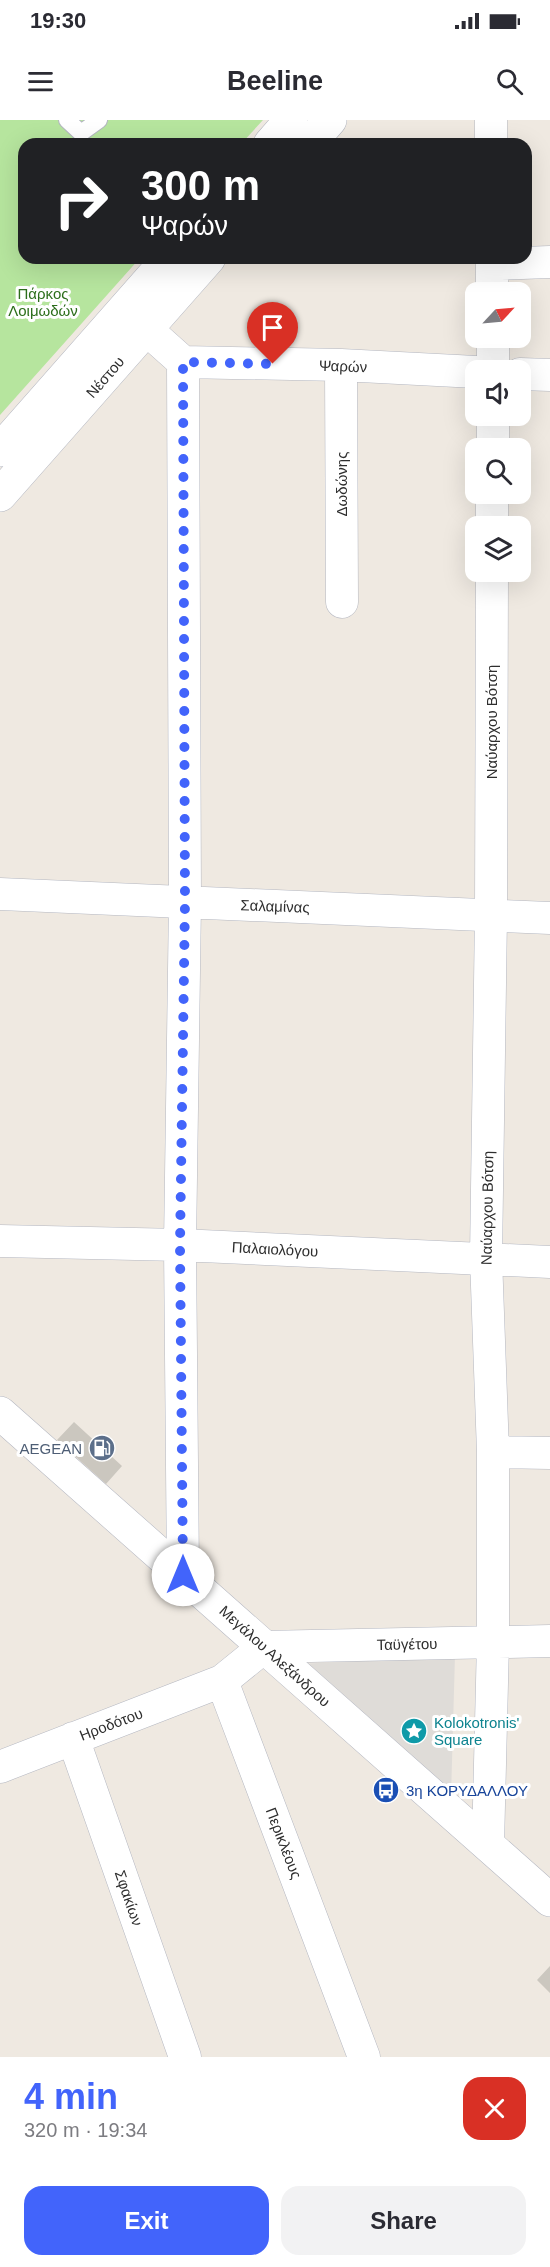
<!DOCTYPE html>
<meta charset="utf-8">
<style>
body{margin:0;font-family:Helvetica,sans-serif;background:#f2f2f3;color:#2b2b33;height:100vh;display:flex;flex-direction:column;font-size:22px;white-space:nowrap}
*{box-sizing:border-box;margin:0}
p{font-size:20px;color:#7c7c81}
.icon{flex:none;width:33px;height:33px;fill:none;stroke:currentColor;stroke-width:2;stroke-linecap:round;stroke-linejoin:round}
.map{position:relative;height:1937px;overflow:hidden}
.details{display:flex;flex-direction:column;background:#fff;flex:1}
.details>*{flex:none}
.banner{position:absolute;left:18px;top:18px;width:514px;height:126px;border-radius:18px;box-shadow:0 6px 24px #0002;background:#202124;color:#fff;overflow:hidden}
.needle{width:39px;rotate:64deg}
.tools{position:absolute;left:465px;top:162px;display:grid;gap:12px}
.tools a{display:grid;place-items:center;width:66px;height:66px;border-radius:12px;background:#fff;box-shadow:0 6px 24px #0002;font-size:30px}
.pin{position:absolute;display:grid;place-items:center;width:51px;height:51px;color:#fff;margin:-62px -26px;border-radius:50% 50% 50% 0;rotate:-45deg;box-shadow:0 0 6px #0007}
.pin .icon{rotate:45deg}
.me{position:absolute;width:66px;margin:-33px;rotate:0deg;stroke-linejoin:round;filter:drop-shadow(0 0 4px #0008)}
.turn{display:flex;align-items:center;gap:21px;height:126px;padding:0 24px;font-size:27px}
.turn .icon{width:78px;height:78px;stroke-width:2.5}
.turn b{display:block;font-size:42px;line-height:51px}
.round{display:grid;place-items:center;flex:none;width:63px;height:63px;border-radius:18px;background:#f2f2f3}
.head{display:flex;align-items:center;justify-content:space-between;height:102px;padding:0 24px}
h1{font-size:36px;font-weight:800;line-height:45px;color:#4264fb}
.primary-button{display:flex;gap:12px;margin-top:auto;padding:12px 24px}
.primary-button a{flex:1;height:69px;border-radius:18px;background:#4264fb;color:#fff;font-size:24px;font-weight:800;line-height:69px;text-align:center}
.primary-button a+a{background:#f2f2f3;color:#2b2b33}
.status{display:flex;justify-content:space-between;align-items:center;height:42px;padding:0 30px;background:#fff;direction:ltr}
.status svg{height:16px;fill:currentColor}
header{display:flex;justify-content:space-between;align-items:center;height:78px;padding:0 24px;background:#fff;font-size:27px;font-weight:800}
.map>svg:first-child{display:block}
</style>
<div class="status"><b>19:30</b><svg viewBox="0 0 49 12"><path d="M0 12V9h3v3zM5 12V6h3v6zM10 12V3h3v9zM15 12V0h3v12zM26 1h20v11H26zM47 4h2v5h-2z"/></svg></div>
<header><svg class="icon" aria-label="menu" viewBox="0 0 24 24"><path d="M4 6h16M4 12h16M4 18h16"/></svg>Beeline<svg class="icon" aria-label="search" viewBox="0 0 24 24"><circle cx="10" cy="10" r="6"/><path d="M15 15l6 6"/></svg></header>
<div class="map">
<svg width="550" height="1937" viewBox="0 0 550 1937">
<rect width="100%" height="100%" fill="#efe9e1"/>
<!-- green -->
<path fill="#b6e59e" d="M0,0H263L241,24H24V138H140L0,295Z"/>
<!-- plaza -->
<path fill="#dfdcd8" d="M455,1535L451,1677L300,1544Z"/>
<!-- building -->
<path fill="#cbc7bf" d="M74,1302L122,1346L106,1364L57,1320Z
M550,1846V1873L537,1860Z"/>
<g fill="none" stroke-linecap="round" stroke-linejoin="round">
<defs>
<path id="lane" d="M67,0L81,13L99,0"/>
<path id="street" d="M491,0V24
M492,138V172
M492,144L550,142
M127,192L183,242L341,245L476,252
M493,218V250
M341,245L342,482
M520,254L550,255
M493,328V296
M492,406V374
M0,774L550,798
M0,1121L180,1125L550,1142
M493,1332L550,1333
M183,1455L180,1125L185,782L183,242
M222,1561L364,1937
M73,1618L185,1937
M0,1647L222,1561L264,1527L550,1521
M488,1725L493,1522V1332L486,1138L491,795L492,452"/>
<path id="secondary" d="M270,24L291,0
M309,24L330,0
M0,330L169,138
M0,375L209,138
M0,1293L550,1780"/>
</defs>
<!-- lane casing -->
<use href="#lane" stroke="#b4b7c1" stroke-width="18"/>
<!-- street casing -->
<use href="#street" stroke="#b4b7c1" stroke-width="33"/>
<!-- secondary casing -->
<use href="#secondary" stroke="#b4b7c1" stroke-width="34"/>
<!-- lane -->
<use href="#lane" stroke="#fff" stroke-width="16"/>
<!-- street -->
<use href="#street" stroke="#fff" stroke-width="32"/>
<!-- secondary -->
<use href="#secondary" stroke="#fff" stroke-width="33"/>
</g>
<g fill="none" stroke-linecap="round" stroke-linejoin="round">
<!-- route -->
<path stroke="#4264fb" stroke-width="10" stroke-dasharray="0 18" d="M183,1455L180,1125L185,782L183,242L273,244"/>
</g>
<!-- icons -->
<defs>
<symbol id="fuel-disc" viewBox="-11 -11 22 22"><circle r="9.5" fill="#5c6f8a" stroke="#fff"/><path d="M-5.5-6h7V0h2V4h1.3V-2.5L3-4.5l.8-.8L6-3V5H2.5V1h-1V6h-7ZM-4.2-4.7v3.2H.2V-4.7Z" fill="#fff"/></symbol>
<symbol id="sight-disc" viewBox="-11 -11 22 22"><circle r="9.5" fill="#0f9aa8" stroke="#fff"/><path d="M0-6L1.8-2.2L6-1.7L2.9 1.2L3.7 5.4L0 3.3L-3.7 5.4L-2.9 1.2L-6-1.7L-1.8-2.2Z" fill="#fff"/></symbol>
<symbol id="bus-disc" viewBox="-11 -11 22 22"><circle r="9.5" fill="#1a4fb4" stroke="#fff"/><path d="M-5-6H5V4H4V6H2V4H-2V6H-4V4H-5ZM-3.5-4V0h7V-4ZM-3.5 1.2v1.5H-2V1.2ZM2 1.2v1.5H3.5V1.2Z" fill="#fff"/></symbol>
</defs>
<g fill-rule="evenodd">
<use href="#fuel-disc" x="87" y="1313" width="30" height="30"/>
<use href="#sight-disc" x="399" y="1596" width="30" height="30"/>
<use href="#bus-disc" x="371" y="1655" width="30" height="30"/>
</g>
<g text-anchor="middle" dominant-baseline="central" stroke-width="6" stroke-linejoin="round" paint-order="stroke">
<!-- park labels -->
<g font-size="15" fill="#2c6e1b" stroke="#fff">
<text x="43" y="173">Πάρκος<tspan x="43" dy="17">Λοιμωδών</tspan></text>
</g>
<!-- street labels -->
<g font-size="15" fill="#2e2e2e" stroke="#fff">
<text transform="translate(343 246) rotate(2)">Ψαρών</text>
<text transform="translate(105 257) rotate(-49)">Νέστου</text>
<text transform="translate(341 364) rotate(-90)">Δωδώνης</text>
<text transform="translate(491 602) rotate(-90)">Ναύαρχου Βότση</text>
<text transform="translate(275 786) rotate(2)">Σαλαμίνας</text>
<text transform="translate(487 1088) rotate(-89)">Ναύαρχου Βότση</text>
<text transform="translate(275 1129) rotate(3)">Παλαιολόγου</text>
<text transform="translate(407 1524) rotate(-1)">Ταϋγέτου</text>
<text transform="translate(275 1536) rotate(42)">Μεγάλου Αλεξάνδρου</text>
<text transform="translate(111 1604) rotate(-21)">Ηροδότου</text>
<text transform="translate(284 1723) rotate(69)">Περικλέους</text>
<text transform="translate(129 1778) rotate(71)">Σφακίων</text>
</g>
<!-- service labels -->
<g font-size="15" fill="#4e5e75" stroke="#fff" text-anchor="end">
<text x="82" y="1328">AEGEAN</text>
</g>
<!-- culture labels -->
<g font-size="15" fill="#0d838f" stroke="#fff" text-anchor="start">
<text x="434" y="1602">Kolokotronis'<tspan x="434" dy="17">Square</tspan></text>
</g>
<!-- transit labels -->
<g font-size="15" fill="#164399" stroke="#fff" text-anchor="start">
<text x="406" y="1670">3η ΚΟΡΥΔΑΛΛΟΥ</text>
</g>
</g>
</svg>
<div class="tools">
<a><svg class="needle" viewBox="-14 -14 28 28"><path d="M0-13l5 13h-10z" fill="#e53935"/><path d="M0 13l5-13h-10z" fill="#7c7c81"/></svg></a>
<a><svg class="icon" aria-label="sound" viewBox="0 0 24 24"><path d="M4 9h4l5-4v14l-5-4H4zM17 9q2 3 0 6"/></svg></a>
<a><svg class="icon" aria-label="search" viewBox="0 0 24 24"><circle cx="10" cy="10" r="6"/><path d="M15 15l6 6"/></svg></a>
<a><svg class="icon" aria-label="layers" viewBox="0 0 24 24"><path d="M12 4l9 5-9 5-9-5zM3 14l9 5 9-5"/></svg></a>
</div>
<div class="pin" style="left:273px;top:244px;background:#d93025"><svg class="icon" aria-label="arrive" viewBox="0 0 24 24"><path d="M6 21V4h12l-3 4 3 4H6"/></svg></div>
<svg class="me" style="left:183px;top:1455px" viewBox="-20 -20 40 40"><circle r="19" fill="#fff"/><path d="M0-13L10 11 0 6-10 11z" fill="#4264fb"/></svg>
<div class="banner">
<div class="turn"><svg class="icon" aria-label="right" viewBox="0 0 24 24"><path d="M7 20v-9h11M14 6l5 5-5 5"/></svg><div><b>300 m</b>Ψαρών</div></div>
</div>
</div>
<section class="details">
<div class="head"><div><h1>4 min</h1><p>320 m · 19:34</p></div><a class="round" style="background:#d93025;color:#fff"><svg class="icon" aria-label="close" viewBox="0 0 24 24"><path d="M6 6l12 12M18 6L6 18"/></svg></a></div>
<div class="primary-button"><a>Exit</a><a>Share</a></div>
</section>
